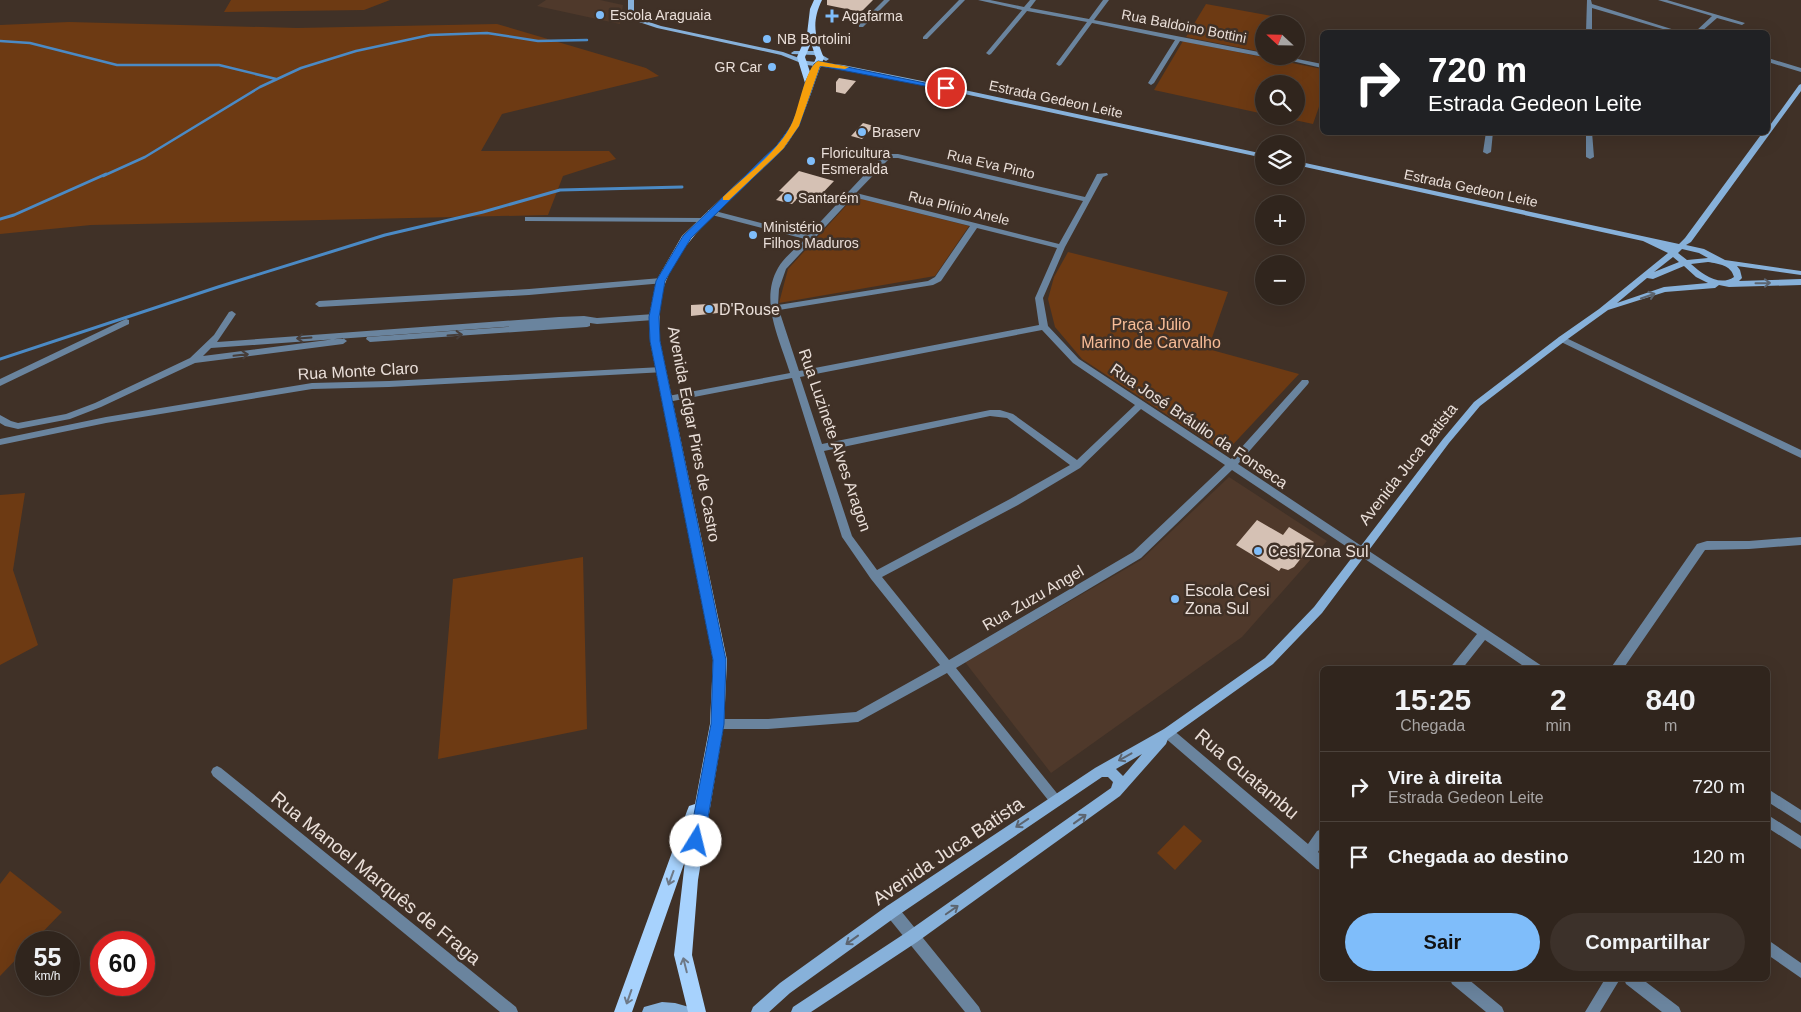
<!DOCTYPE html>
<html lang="pt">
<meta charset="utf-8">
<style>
body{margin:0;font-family:Helvetica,sans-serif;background:#3c312a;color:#f1f3f6;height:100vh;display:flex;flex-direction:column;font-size:19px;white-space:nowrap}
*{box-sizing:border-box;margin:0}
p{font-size:16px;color:#a8a5a4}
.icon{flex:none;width:28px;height:28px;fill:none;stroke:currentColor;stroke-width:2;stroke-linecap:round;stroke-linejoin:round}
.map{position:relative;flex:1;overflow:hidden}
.panel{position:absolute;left:1320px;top:666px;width:450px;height:315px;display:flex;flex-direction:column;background:#30251d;border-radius:8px;box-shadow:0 5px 20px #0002,0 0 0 1px #4b423b}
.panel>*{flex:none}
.hud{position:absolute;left:1320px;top:30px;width:450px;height:105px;border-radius:8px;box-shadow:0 5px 20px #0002,0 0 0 1px #4b423b;background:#202124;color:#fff;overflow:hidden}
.needle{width:32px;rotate:292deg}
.buttons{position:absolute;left:1255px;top:15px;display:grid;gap:10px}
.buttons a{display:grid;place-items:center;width:50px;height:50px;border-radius:50%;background:#30251d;box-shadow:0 5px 20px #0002,0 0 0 1px #4b423b;font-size:25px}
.speed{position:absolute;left:15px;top:931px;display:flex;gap:10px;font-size:25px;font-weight:700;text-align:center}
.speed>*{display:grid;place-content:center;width:65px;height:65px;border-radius:50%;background:#30251d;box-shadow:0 5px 20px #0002,0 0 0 1px #4b423b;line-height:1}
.speed small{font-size:12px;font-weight:400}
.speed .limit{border:8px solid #d22;background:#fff;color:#111}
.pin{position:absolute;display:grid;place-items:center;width:42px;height:42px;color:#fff;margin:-21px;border:2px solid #fff;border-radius:50%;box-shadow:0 1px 5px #0007}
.me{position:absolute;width:55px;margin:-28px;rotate:9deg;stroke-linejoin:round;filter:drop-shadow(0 0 4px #0008)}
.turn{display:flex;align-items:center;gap:18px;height:105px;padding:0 25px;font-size:22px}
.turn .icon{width:65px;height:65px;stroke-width:2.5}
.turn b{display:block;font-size:35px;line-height:42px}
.eta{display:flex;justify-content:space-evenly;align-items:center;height:85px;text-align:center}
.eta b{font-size:30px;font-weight:700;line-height:35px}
.action{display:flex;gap:10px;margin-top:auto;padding:10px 25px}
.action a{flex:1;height:58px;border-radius:30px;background:#7fbdfa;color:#111;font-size:20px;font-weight:700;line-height:58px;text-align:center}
.action a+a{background:#3c312a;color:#f1f3f6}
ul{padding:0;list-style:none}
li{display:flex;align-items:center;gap:15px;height:70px;padding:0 25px;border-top:1px solid #4b423b}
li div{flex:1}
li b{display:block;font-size:19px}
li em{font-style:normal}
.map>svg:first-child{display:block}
</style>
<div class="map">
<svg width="1801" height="1012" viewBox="0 0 1801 1012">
<rect width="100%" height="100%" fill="#403127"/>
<!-- built -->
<path fill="#4f392b" d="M546,0H600L623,5L620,24L537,6Z
M1229,477L1327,541L1242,637L1051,773L965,662L1141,560Z"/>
<!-- green -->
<path fill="#6d3a13" d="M231,0H390L364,10L224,12Z
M1206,4L1278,17L1275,24H1264V47L1262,52L1186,37Z
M69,22L297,28L497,24L646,68L659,76L502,114L481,151H609L616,159L563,176L548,215L91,225L0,234V25Z
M1183,41L1322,69V98L1313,124L1276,116H1296V84H1264V114L1154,90Z
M854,197L969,226L935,276L779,303L788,269Z
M1068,252L1228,292L1208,349L1299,374L1225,453L1082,359L1055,327L1048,299L1054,277Z
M25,493L13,570L38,645L0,665V495Z
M583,557L587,729L438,759L453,579Z
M1184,825L1202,841L1175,870L1157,853Z
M10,871L62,912L33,942H26V949L0,976V884Z"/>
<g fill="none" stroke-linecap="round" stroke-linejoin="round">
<!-- stream-far1 -->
<path stroke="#4b8ac5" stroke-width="2.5" d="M0,41L30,43L117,65H219L276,79
M103,176L145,157L260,87L301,68L356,51L430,35L487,33L538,41L587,40"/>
<!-- stream -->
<path stroke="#4b8ac5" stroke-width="3" d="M0,219L14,215L106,174
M0,359L218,287L385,235L483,212L560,190L682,187"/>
</g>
<!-- building -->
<path fill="#d5c1b4" d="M827,0H873L861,12L827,5Z
M839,78L856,81L845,94L836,92V82Z
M863,123L874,126L862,139L851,136Z
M799,171L834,181L814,202L799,197L792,204L776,200L784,192L779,191Z
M726,303L727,312L691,316V305Z
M1257,520L1283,535L1289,527L1314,542L1294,567L1288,570L1281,568L1279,571L1236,545Z"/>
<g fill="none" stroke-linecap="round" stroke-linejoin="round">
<!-- street -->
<path fill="#6a849e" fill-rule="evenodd" d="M884,0H890L863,27H859V25Z
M959,0H965L927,39H923V37Z
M978,0H990L1024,7L1030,0H1036L1030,8L1089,19L1103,0H1109L1094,20L1264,53V56H1266L1264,57L1180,41L1154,83L1151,85L1148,83L1175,40L1092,23L1061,65L1059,66L1056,64L1087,22L1027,11L991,54L989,55L986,53L987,52L1022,10Z
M1587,0H1591L1592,4L1681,32H1673L1592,8V32H1586Z
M1658,0H1667L1745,23L1742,25L1717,18L1701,32H1695L1712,16Z
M1280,21H1284L1285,24H1279Z
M1270,56H1283L1322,64V68Z
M1768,58L1801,68V72L1768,62Z
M1399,132H1405V134L1402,136L1400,135Z
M1486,132H1493L1491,152L1487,154L1483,152Z
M1586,132H1592L1594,157L1590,159L1586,157Z
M890,154H898L1085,197L1097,174L1107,173L1108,175L1103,177L1065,247L1043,298L1048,326L1079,359L1231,459L1302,380H1308L1309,382L1308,384L1238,464L1542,666L1544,669H1528L1485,640L1462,669H1449L1477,634L1232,470L1141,558L956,668L1060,797L1062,801L1060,805L1056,807L1052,805L947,673L858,722L768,729H717L713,728L711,724L713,720L717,719H768L856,712L940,665L871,579L842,537L792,378L668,402L663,399L668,396L790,373C780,340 759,301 778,268C784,257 797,248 805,239L708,214V210H711L808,235L881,157ZM891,158H898L1083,201L1059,244L856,193L887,161ZM853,197L970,226L935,277L928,281L778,305L779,289L786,269ZM977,228L1057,248L1035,298L1039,325L799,371L779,310L933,285L941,281ZM1042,330L1073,363L1135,405L1077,460L1013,414L1000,410H990L822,444L800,377ZM1141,409L1225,465L1133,552L949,660L882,577L1018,505L1080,468ZM990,416L1007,418L1070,465L1010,499L877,570L852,536L824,451Z
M525,217L703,218L707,220L703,222L528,221H525Z
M661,278L664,279V283L529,295L319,307L315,304L319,301L529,289Z
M232,311L236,314L217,342L559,317L584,316L597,318L654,314L658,317L654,320L597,324L590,323V326L587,327L370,342L366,339L367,337L574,322L211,348L203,356L343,338L347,341L343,344L195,363L101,407L70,419L18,429L5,426L0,423V415L11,421L18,423L66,414L95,403L190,358L214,335L229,312Z
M126,319L129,320V324L0,386V379Z
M1562,336L1801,450V458L1559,341L1558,339L1559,337Z
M662,367L665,368L666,370L665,372L389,387L312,389L106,423L0,445V439L106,417L312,383L389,381Z
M1801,537V545L1749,549L1705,550L1623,669H1610L1697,544L1707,541H1749Z
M1168,728L1172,729L1308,844L1317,831L1322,829V845L1318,852L1322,856V870L1317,869L1164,737L1162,733L1164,729Z
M217,766L221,768L516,1007L518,1012H500L213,776L211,772L213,768Z
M1768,789L1801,810V823L1768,802Z
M1768,815L1801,836V849L1768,828Z
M892,904L897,906L979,1007L981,1012H965L887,916L885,911L887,906Z
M1768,940L1801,963V978L1768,955Z
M1450,979H1468L1502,1007L1504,1012H1486L1452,984Z
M1605,979H1620L1600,1012H1585Z
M1624,979H1642L1679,1007L1681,1012H1662L1626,984Z"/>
<!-- secondary -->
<path fill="#87b1da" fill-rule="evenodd" d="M628,0H634V13L640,19L661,26L783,52L807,61L843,65L927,82L1264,154V158L927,86L843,69L806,65L781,55L657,28L636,21L628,13Z
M794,51H815L829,59L826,61L814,55L792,54L791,53Z
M1801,84V91L1691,242L1686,245L1704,249L1725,260L1801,271V275L1737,266L1740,270L1742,278L1739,281L1801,279V285L1729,287L1719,285L1715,288L1665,292L1608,310L1565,341L1480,406L1449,443L1322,613L1273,664L1168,739L1166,744L1120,796L917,942L811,1012H791L793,1007L907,932L1111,788L1113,782L1108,777H1102L897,916L790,993L769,1012H751L753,1007L780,983L887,906L1095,768L1164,729L1265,658L1314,607L1443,439L1474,402L1559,337L1599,309L1668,253L1643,241L1296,165V161L1679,244L1685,238L1763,132H1768V128L1799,85ZM1682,249L1699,253L1708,258L1687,260L1678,253ZM1673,257L1679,262L1654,272ZM1708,262C1719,264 1731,265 1734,277C1719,287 1702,274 1691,264ZM1684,266L1696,277L1708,283L1664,287L1617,303L1647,278L1653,279ZM1142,754L1123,776L1116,769Z
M662,1002L675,1003L689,1007L691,1012H642L644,1007Z"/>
<!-- primary -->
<path fill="#a7d2fd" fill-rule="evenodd" d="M814,0H822C811,23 815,36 824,58C811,89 805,121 784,148C775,158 764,167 754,177C722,208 683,238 666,281C659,299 659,322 660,341L727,660L724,724L698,880L692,955L706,1012H688L674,955L685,861L632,1012H614L687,811L689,806L695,804L710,724L713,660L650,341L649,317L656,281L682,236L777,145L791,126L799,107L805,83L797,57L807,34L810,9ZM811,43L816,58L810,72L805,57Z"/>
</g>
<!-- one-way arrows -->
<defs><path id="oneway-shaft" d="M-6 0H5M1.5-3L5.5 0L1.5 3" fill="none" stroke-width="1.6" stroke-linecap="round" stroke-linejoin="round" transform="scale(1.25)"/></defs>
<g stroke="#5c646f">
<use href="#oneway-shaft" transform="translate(1763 283) rotate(-1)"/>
<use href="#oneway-shaft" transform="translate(1648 296) rotate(-19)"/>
<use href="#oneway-shaft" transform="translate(1125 757) rotate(151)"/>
<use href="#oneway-shaft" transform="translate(1080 819) rotate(-36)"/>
<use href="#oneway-shaft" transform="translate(1022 823) rotate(146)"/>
<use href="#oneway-shaft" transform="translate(952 910) rotate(-35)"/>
<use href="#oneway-shaft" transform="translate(852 940) rotate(144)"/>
</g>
<g stroke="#463d39">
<use href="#oneway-shaft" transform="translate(455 335) rotate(-4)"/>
<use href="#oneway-shaft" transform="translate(304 338) rotate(176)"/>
<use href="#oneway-shaft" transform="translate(241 355) rotate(-6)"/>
</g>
<g stroke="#6e7987">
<use href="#oneway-shaft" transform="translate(671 878) rotate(110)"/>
<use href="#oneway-shaft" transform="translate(685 965) rotate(-104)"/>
<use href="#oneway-shaft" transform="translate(629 997) rotate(109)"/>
</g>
<!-- route -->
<path fill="#1a73e8" stroke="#114b97" d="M818,61L949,88L946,90L820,66L799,126L783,149L691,238L665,281L659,317L660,341L726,660L724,724L704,841L701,846L696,848L691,846L689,841L711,724L713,660L650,341L649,317L656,281L683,236L777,145L791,126L799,107L805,83L814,64Z"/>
<!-- slow -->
<path fill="#f59e0b" d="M818,61L849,67L845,69L820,66L799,126L783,149L729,200H723V197C747,174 780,151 793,121C799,107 806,67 818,61Z"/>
<!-- markers -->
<g fill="#7fbdfa" stroke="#403127" stroke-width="2">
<circle cx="600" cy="15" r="5"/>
<path d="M829.5 8.5h5v5h5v5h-5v5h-5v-5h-5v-5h5z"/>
<circle cx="767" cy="39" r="5"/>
<circle cx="772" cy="67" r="5"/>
<circle cx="862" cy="132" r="5"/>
<circle cx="811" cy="161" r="5"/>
<circle cx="788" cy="198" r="5"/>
<circle cx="753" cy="235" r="5"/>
<circle cx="709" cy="309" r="5"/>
<circle cx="1258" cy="551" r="5"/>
<circle cx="1175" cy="599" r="5"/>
</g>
<g text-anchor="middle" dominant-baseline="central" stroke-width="5" stroke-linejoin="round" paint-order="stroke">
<!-- far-poi labels -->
<g font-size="14" fill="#eadfd9" stroke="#403127" text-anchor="start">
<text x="610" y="15">Escola Araguaia</text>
<text x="842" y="16">Agafarma</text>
<text x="777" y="39">NB Bortolini</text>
<text x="762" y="67" text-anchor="end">GR Car</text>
<text x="872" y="132">Braserv</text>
<text x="821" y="153">Floricultura<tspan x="821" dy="16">Esmeralda</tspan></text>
<text x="798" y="198">Santarém</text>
<text x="763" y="227">Ministério<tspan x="763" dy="16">Filhos Maduros</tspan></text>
</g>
<!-- far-street labels -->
<g font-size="14" fill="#eadfd9" stroke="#403127">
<text transform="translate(1184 26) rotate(11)">Rua Baldoino Bottini</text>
<text transform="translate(1056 99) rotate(12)">Estrada Gedeon Leite</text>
<text transform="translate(991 164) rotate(13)">Rua Eva Pinto</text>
<text transform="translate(1471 188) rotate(12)">Estrada Gedeon Leite</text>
<text transform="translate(959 208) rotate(14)">Rua Plínio Anele</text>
</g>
<!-- poi labels -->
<g font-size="16" fill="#eadfd9" stroke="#403127" text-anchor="start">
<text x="719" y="309">D'Rouse</text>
<text x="1268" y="551">Cesi Zona Sul</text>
<text x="1185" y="590">Escola Cesi<tspan x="1185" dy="18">Zona Sul</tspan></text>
</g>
<!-- park labels -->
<g font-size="16" fill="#f7bc97" stroke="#403127">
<text x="1151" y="324">Praça Júlio<tspan x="1151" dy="18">Marino de Carvalho</tspan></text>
</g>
<!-- street labels -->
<g font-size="16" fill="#eadfd9" stroke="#403127">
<text transform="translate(358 371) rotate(-3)">Rua Monte Claro</text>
<text transform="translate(1199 426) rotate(34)">Rua José Bráulio da Fonseca</text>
<text transform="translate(694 434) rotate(79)">Avenida Edgar Pires de Castro</text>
<text transform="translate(835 440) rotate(71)">Rua Luzinete Alves Aragon</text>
<text transform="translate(1408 464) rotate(-52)">Avenida Juca Batista</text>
<text transform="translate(1033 598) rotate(-30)">Rua Zuzu Angel</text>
</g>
<!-- near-street labels -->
<g font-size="19" fill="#eadfd9" stroke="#403127">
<text transform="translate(1247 774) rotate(40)">Rua Guatambu</text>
<text transform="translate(948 851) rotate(-34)">Avenida Juca Batista</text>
<text transform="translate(376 878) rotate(39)">Rua Manoel Marquês de Fraga</text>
</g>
</g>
</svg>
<div class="buttons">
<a><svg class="needle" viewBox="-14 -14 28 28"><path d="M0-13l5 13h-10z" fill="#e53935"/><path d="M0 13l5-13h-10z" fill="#a8a5a4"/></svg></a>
<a><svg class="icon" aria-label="search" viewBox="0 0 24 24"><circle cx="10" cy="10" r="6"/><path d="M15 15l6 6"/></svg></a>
<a><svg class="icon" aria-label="layers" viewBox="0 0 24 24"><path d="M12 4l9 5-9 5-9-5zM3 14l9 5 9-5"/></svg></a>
<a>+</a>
<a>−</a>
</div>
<div class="speed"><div>55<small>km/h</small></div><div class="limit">60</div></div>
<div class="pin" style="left:946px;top:88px;background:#d93025"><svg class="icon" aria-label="arrive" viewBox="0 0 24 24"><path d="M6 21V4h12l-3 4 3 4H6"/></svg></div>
<svg class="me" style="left:696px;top:841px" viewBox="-20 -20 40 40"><circle r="19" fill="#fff"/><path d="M0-13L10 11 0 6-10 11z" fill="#1a73e8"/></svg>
<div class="hud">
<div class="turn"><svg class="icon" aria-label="right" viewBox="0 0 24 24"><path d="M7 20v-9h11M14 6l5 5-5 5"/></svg><div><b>720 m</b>Estrada Gedeon Leite</div></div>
</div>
<section class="panel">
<div class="eta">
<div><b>15:25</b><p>Chegada</p></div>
<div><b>2</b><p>min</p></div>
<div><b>840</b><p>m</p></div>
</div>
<ul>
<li><svg class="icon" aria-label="right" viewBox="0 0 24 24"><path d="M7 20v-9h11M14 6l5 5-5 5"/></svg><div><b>Vire à direita</b><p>Estrada Gedeon Leite</p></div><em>720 m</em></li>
<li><svg class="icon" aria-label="arrive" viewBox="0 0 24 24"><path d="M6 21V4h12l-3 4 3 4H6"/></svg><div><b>Chegada ao destino</b></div><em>120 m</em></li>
</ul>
<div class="action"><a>Sair</a><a>Compartilhar</a></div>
</section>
</div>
